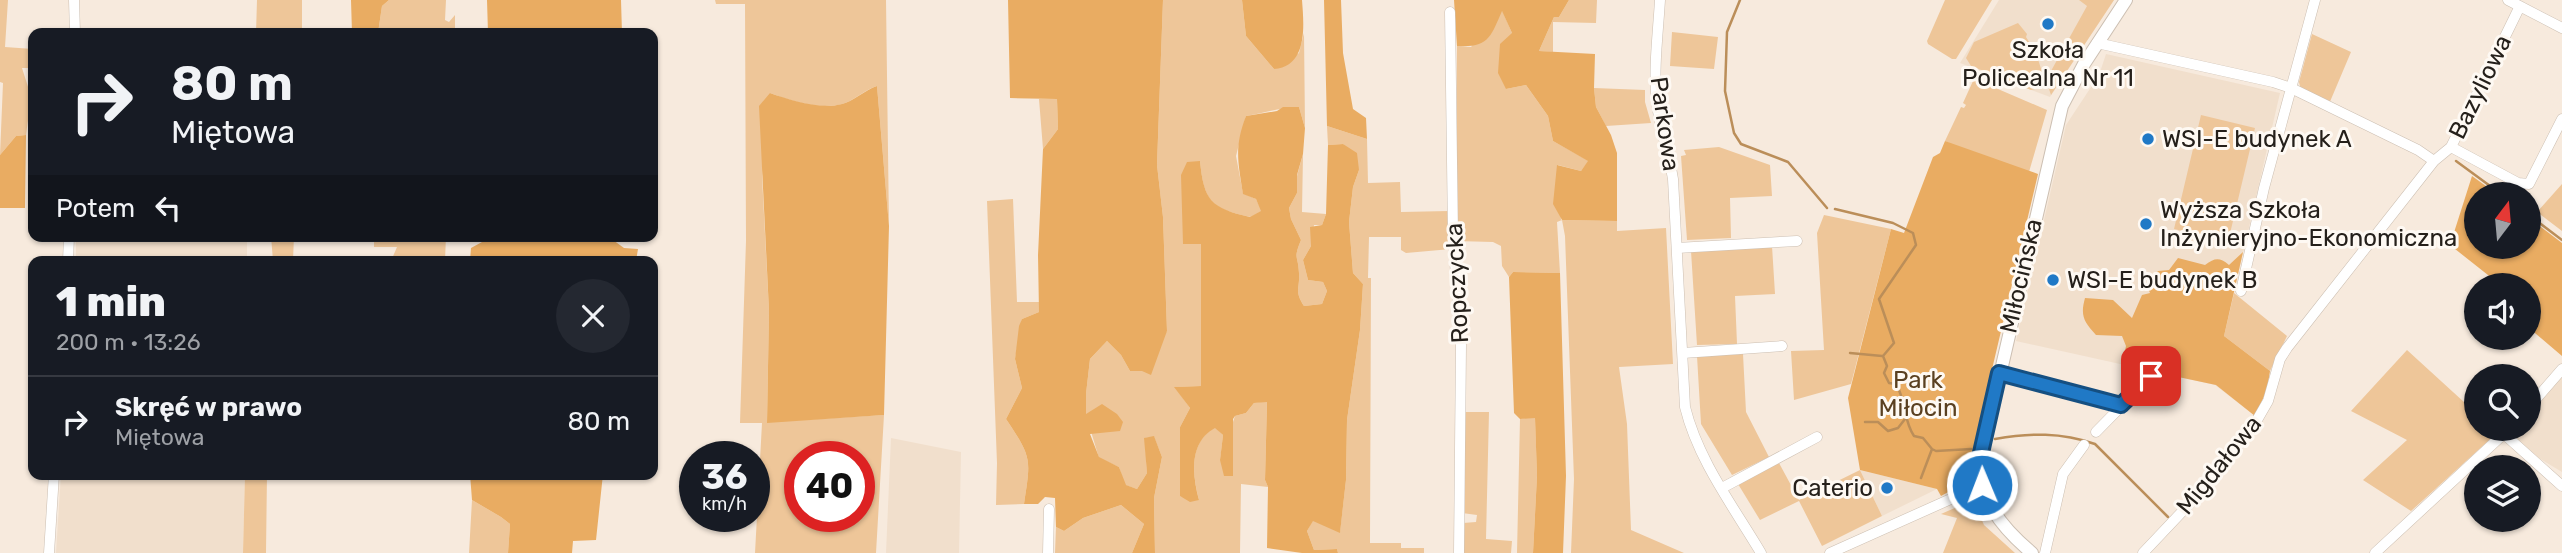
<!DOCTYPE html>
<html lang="pl">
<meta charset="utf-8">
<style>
body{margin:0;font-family:Rubik,sans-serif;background:#242831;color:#f1f3f6;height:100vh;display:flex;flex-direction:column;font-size:26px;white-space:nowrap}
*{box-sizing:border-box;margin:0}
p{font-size:23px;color:#9ea1a6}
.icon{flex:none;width:38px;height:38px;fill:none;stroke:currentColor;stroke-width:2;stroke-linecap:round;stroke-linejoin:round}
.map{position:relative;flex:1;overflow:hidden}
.panel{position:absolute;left:28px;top:256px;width:630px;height:224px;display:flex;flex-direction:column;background:#171b24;border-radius:14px;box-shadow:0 2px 5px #0004}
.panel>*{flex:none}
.banner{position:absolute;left:28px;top:28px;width:630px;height:214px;border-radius:14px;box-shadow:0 2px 5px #0004;background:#171b24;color:#f1f3f6;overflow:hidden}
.needle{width:46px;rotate:16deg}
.tools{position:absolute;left:2464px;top:182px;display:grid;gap:14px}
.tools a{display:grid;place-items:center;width:77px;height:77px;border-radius:50%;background:#171b24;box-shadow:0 2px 5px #0004;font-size:35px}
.speed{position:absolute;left:679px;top:441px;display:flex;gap:14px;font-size:35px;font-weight:700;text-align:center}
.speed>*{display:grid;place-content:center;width:91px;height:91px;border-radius:50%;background:#171b24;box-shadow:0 2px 5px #0004;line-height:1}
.speed small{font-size:18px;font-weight:400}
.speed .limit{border:10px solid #d22;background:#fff;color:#111}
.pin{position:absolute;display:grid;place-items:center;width:60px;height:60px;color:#fff;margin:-30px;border-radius:14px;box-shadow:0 4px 10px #0006}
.me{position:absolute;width:77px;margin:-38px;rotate:359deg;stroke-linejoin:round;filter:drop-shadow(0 0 5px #0008)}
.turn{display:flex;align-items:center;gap:24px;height:147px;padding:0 28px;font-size:32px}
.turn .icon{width:91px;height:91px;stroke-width:2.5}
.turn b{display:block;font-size:49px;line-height:60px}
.then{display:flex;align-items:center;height:66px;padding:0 28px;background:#0003;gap:14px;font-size:26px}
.round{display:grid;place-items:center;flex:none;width:74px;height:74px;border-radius:37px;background:#242831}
.overview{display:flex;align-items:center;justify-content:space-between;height:119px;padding:0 28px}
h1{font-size:42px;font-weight:800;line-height:52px}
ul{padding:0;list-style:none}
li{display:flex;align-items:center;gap:21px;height:91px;padding:0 28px;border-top:2px solid #363941}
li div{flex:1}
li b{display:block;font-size:26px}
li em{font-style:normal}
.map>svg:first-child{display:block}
</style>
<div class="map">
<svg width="2562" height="553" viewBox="0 0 2562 553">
<rect width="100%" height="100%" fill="#f7eadd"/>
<!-- built -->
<path fill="#f1dfcc" d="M1999,0H2114L2050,97L1960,63Z
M2106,54L2280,93L2224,336L2270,371L2255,416L2215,385L2016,341L2066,125L2099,75Z
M76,236H247V261H76Z
M2562,363V472L2497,433L2501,429H2529V399Z
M891,438L961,452L959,553H886Z
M1860,470L1937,489L1882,516Z
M61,474H245L243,553H56Z"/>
<!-- green -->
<path fill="#eec699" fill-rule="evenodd" d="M0,0H8L5,47L33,49V68H22L29,90L33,84L26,135L16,136L0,155L3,83L0,82Z
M257,0H302V33H256Z
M389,0H446L445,20L449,22L455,15V33H378L382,6Z
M715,0H886L889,226L877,86C864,90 852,102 842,104C818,110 791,101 770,93L762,176L769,311L767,422L884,415L876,553H755L762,423H740L746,241L745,4H716ZM800,457H859V516H800Z
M1163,0H1242L1246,36L1274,69L1299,53L1304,33L1305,128L1299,107C1281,107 1264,113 1246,116L1236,156L1243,193L1256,199L1262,211L1251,217C1211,209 1204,202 1200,161L1184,244H1201V386L1175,387L1190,408L1180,427V496L1199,500C1192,474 1189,442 1215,427L1223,435L1220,461L1235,416L1246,413L1254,403L1267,401L1265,480L1268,487L1241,484L1240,553H1155L1154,498L1162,457L1154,437L1145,438L1147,473L1137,489L1125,485L1119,467L1099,458L1086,415V394L1090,359L1107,341L1121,355L1130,371L1167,331L1163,217L1157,165Z
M1569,0H1597L1596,23L1553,22V52L1539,51L1554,17H1559Z
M1945,0H1992L1956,59H1952L1928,44L1927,41Z
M2079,0H2114L2051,95L2046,80L2087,6Z
M1502,10L1512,33L1506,89L1526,85L1548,116L1553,141L1589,161L1581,171L1558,165L1561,220L1617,221V231L1666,228L1673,364L1619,367L1627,424L1631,530L1684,553H1571L1574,479L1565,236L1562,220L1557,222L1560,273L1513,272L1509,277L1502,266L1501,246L1493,242L1456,241L1457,46L1471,47Z
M2018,23L2027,34L2026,37L2036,53L2043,75L2035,89L2031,90L1971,66L1966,58L1974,42Z
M1672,32L1718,37L1714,69L1670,66Z
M2312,34L2351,52L2329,104L2301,90L2299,82Z
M1977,80L2047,110L2029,172L2018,169L2015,177L1945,141L1961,107L1964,108L1966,105L1963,103L1973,81Z
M1594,88L1645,90V102L1651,123L1606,126L1596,107Z
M1039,99H1057L1058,129L1043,149Z
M2201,115L2255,128L2228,242L2174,229Z
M1327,126L1367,139L1368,183L1400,182L1401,212L1449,211L1451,249L1406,253L1401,250V237H1369L1368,278H1371L1370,543H1401V548H1424V553H1338L1337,549L1314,550L1307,531L1313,520L1340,532L1346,480L1347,420L1360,330L1363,284L1353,273L1349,222L1353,187L1359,170L1343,144L1328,145Z
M1719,147L1770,165L1772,196L1730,198L1731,238L1687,240L1681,156L1686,155L1684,150Z
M1303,154L1302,212L1326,214L1322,225H1314L1311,246L1303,260L1308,280L1323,282L1327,291L1322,304L1304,306C1294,291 1300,289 1299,273C1298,254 1293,260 1301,240L1291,219L1289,208L1297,193V176Z
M2562,184V231L2537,212Z
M1013,199L1017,302H1039V312L1022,319L1015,359L1022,388L1006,419C1032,458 1031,458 1024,504L996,505L997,463L987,201Z
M1824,215L1891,229L1851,384L1794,400L1791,351L1824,350L1817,233Z
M271,236H294L293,261H273Z
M374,236H446L445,261H391L397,247H374Z
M1772,246L1775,294L1735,296L1737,344L1697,345L1691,251Z
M2234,293L2287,336L2270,371L2224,336Z
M2407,350L2476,413V429H2493L2497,433L2411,511L2363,480L2407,440L2351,411Z
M1743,354L1746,412L1769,457L1732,475L1701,424L1697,356Z
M1463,412H1489L1486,539L1512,541L1511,553H1463V523L1476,522L1477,515L1462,513Z
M1529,417H1535L1537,476L1533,553H1517L1520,419Z
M1779,463L1799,500L1860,470L1882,516L1822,546L1799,501L1760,520L1738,484Z
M245,474H267L266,553H243Z
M472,500L501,517L510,524L508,553H469Z
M1973,500L1984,525L2015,553H1943L1957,518L1941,514Z
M1121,505L1144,524L1132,553H1055L1056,527L1064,531L1083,518Z"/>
<!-- forest -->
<path fill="#e9ac62" d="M351,0H389L382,6L378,33H352Z
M487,0H621L622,33H488Z
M1008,0H1163L1157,165L1163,217L1167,331L1151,375L1142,371H1130L1121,355L1107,341L1090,359L1086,394V414L1102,404L1117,414L1123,422L1120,431L1090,434L1099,457L1119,467L1126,485L1137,489L1147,473L1144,438L1154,436L1162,457L1154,498L1155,553H1132L1144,524L1121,505L1083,518L1064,531L1056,527L1055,498L1045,497L1038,504H1024C1031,458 1032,458 1006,419L1022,388L1015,359L1019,326L1022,319L1039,312L1038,255L1043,149L1058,129L1057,99L1010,98Z
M1242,0H1302C1304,26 1308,66 1274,69L1246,36Z
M1324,0H1341L1343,53L1353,109L1366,118L1367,139L1327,126Z
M1454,0H1569L1559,17H1554L1539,51L1595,54L1594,88L1596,107L1611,135L1617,153V221L1562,220L1553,204L1557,165L1581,171L1588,161L1553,141L1548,116L1526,85L1506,89L1498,73L1500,44L1512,33L1502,11C1491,36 1489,48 1457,46Z
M877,86L889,226L884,415L767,423L769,311L759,106L770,93C790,100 820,110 842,104C852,102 865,90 877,86Z
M1283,107H1299L1305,128L1303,154L1297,175V193L1289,208L1291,219L1301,240C1293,260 1298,254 1299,273C1300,289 1294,291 1304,306L1322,304L1327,291L1323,282L1308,280L1303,260L1311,246L1310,227L1322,225L1326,214L1328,145L1343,144L1357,153L1359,170L1353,187L1349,222L1353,273L1363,284L1360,330L1347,420L1346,480L1340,533L1313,521L1307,531L1314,550L1337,549L1338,553H1302L1267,548L1268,487L1265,480L1267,402L1254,403L1246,413L1235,416L1233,419V476H1224L1220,460L1223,435L1215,428C1189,442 1192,475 1199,500L1190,502L1180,496V427L1190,408L1174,387L1201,386V244H1183L1181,175L1187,162L1200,161C1204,201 1211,208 1250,217L1261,211L1256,199L1243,194C1238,162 1234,147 1246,116L1277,111Z
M26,135L25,208H0V155L16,136Z
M1945,141L2038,174L1973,450L1970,480L1941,496L1937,489L1860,470L1848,398L1891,229L1904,233L1933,157L1940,153Z
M2472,176L2497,194H2476V247H2529V218L2562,243V356L2529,328V285H2494L2493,279L2450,245Z
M480,236H613V240L624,248L638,249L636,261H470L471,248L482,242Z
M2243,252L2224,336L2270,371L2267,390L2255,416L2216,385L2122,365L2126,346L2122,336L2096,335C2084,322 2080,316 2085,298L2113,300L2132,318L2142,295L2150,293L2147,286L2158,271L2169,270L2178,258L2205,265C2215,258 2219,257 2229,265Z
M1513,272L1560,273L1566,476L1563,553H1533L1537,476L1535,418L1520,419L1514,413L1509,277Z
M470,474H603L596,540L573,541L572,553H508L510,524L501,517L472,500Z"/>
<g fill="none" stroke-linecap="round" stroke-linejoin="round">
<!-- stream -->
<path stroke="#bb8e59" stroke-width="2.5" d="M1740,0L1727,32L1725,91L1734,133L1741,144L1788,162L1827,208
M2456,161L2501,194
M1835,209L1893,223L1913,233L1916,245L1879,299L1894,343L1883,356L1887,366L1884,373L1889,383L1896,384C1906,400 1903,420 1914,436L1923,438L1932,449L1936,451L1971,449
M2529,215L2562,240
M1850,353L1882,356
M1865,422H1878L1888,431L1898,428L1905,419
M1995,439C2030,433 2061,432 2095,444L2168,517
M1921,478L1932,449"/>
<defs>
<path id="minor" d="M74,0L75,33
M1660,0C1658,34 1653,70 1657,104C1660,129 1669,154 1673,179L1685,407C1698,460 1733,506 1761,553
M2508,0L2562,28
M1450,12L1453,235L1461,345L1459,553
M2097,43L2273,82L2291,88L2418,150L2434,161
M2451,147L2518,183L2529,184L2562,119
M1677,248L1797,241
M68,261L69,236
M2241,291L2264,188L2315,0
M1683,353L1782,346
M1999,373L2121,405
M2529,407L2562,369
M2096,432L2151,376
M2504,434L2562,486
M1722,488L1817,437
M49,553L54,474
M1048,553L1049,509
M1830,553L1982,485
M2045,553L2063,474L2084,445
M2143,553L2195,498L2253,427L2268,401L2280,359L2287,348L2434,161L2451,147L2520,6
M2375,553L2509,429"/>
<path id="tertiary" d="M2032,553C2000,526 1979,500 1981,457L2062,106L2084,64L2126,0"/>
</defs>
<!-- minor casing -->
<use href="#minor" stroke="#ccbfb2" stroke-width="11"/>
<!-- tertiary casing -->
<use href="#tertiary" stroke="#ccbfb2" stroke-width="14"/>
<!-- minor -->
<use href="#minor" stroke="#fff" stroke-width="10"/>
<!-- tertiary -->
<use href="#tertiary" stroke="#fff" stroke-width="12"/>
</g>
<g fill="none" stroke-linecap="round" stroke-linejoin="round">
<defs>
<path id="route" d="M1982,485L1980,457L1999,373L2121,405L2151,376"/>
</defs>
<!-- route casing -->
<use href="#route" stroke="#154f81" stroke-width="18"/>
<!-- route -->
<use href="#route" stroke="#2079c6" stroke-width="12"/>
</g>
<!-- markers -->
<g fill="#2079c6" stroke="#fef9f3" stroke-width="2.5">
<circle cx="2048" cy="24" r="7"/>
<circle cx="2148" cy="139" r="7"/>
<circle cx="2146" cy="224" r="7"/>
<circle cx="2053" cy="280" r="7"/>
<circle cx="1887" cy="488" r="7"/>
</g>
<g text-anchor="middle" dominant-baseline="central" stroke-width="6" stroke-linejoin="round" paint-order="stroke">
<!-- poi labels -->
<g font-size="24" fill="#25201b" stroke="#fef9f3" text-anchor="start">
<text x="2048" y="50" text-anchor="middle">Szkoła<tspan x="2048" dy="28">Policealna Nr 11</tspan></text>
<text x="2162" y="139">WSI-E budynek A</text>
<text x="2160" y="210">Wyższa Szkoła<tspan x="2160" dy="28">Inżynieryjno-Ekonomiczna</tspan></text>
<text x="2067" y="280">WSI-E budynek B</text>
<text x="1873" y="488" text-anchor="end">Caterio</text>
</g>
<!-- street labels -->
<g font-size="24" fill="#25201b" stroke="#fef9f3">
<text transform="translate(2480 87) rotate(-64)">Bazyliowa</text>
<text transform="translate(1665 124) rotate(82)">Parkowa</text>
<text transform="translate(2021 276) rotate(-77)">Miłocińska</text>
<text transform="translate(1457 283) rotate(-93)">Ropczycka</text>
<text transform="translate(2219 465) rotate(-51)">Migdałowa</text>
</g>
<!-- park labels -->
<g font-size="24" fill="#5a4021" stroke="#fef9f3">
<text x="1918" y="380">Park<tspan x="1918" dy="28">Miłocin</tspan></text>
</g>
</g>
</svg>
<div class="tools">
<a><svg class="needle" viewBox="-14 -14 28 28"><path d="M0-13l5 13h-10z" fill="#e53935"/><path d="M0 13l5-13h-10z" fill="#9ea1a6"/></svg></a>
<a><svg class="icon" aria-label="sound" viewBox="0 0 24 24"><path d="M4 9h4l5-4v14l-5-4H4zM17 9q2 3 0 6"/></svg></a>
<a><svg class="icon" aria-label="search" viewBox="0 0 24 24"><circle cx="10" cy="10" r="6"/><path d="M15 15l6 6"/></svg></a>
<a><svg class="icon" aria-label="layers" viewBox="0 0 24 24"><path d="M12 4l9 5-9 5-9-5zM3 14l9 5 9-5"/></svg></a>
</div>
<div class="speed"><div>36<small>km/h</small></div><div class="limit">40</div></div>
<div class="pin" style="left:2151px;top:376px;background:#d93025"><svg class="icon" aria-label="arrive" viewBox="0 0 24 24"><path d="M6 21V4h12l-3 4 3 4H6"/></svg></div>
<svg class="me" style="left:1982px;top:485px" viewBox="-20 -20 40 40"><circle r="17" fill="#2079c6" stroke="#fff" stroke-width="3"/><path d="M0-11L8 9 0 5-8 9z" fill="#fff"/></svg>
<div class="banner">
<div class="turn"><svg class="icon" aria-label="right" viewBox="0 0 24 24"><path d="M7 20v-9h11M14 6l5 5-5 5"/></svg><div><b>80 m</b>Miętowa</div></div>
<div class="then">Potem<svg class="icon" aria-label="left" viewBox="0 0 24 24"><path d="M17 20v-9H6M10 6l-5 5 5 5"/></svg></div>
</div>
<section class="panel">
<div class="overview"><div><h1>1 min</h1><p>200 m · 13:26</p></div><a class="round"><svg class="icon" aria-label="close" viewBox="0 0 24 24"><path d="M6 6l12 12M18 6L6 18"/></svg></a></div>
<ul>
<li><svg class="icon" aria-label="right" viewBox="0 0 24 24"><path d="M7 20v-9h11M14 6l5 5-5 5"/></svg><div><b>Skręć w prawo</b><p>Miętowa</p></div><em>80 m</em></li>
</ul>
</section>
</div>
